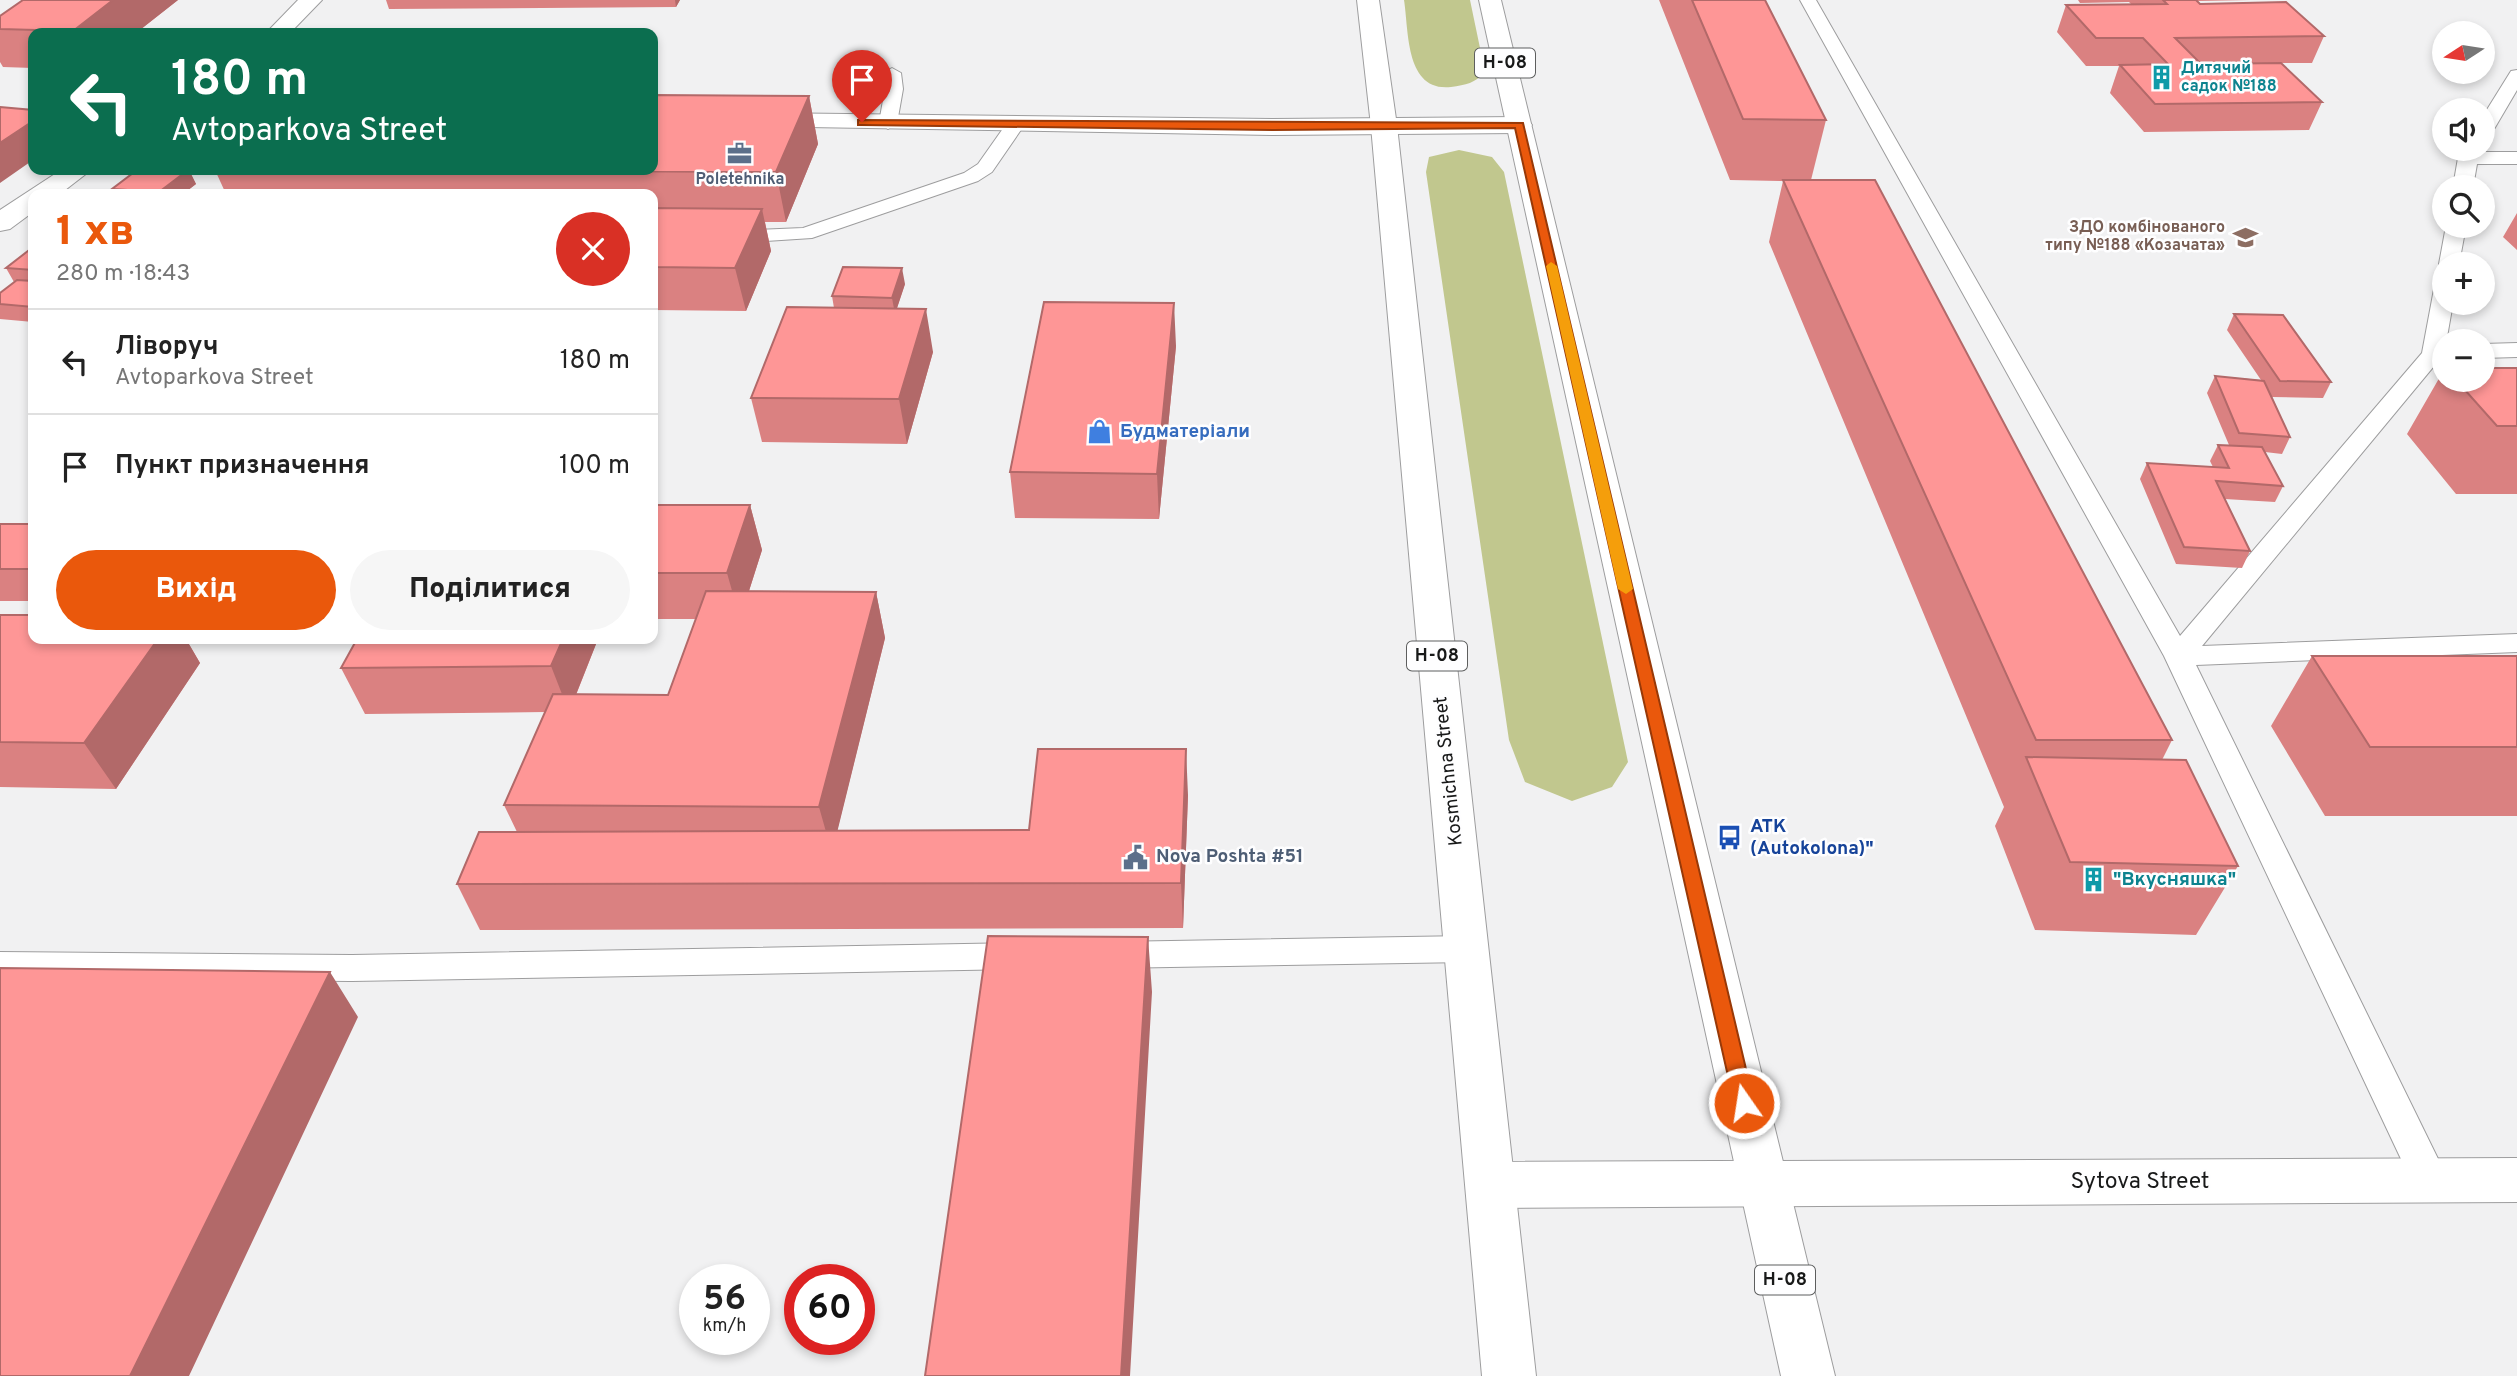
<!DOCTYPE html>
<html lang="uk">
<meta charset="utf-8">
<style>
body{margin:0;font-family:Overpass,sans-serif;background:#f6f6f6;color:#222;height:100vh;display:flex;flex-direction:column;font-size:26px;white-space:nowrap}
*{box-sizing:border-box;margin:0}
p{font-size:23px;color:#767676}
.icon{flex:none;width:38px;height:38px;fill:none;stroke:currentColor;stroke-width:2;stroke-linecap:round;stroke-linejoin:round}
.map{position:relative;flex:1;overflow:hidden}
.side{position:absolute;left:28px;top:189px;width:630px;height:455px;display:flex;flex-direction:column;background:#fff;border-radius:14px;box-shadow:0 4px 10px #0003}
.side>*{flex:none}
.banner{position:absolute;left:28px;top:28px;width:630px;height:147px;border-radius:14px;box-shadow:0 4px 10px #0003;background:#0b6e4f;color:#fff;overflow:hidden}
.needle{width:46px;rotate:258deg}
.controls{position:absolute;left:2432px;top:21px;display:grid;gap:14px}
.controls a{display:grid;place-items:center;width:63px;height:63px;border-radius:50%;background:#fff;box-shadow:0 4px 10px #0003;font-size:35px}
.speed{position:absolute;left:679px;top:1264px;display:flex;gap:14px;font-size:35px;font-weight:700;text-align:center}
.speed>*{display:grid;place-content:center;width:91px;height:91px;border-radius:50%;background:#fff;box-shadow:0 4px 10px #0003;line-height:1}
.speed small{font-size:18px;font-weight:400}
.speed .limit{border:10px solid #d22;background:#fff;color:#111}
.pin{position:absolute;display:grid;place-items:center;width:60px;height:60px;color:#fff;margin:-72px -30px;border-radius:50% 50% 50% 0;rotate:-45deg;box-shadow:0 0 7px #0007}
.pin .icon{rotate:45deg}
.me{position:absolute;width:77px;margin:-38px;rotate:347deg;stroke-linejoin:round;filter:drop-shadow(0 0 5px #0008)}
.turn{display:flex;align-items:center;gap:24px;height:147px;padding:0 28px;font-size:32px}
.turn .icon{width:91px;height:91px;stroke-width:2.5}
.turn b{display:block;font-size:49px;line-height:60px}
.round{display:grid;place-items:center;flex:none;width:74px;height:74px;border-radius:37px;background:#f6f6f6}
.overview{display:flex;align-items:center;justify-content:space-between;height:119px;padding:0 28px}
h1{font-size:42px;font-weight:800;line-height:52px;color:#ea580c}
.button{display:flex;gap:14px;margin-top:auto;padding:14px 28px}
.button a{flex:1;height:80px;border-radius:42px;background:#ea580c;color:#fff;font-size:28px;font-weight:800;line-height:80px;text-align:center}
.button a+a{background:#f6f6f6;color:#222}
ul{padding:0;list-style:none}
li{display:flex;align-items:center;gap:21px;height:105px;padding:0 28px;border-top:2px solid #e0e0e0}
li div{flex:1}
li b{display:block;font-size:26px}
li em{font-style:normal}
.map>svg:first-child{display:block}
</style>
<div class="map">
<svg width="2517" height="1376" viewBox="0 0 2517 1376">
<rect width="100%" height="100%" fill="#f1f1f2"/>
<!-- green -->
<path fill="#c1c78e" d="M1404,0H1470L1485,72C1475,83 1466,85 1451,87C1405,92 1409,31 1404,0Z
M1459,150L1492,157L1504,172L1628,762L1612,787L1572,801L1525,782L1509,740L1426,172L1429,157Z"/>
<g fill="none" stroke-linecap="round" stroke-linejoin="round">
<defs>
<path id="lane" d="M1800,0H1816L2180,636L2422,353L2434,289L2437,284L2445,283V303H2453L2444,354L2202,646L2517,634V652L2196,665L2443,1169L2448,1181L2443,1193L2430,1197L2417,1193L2164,656Z
M892,68L901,73L903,89L897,123L888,129L879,123L885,89L883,73Z
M2517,70V90L2490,136L2483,138V116L2511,71Z
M1016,118L1025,124L992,172L978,181L812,238L732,243L725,241L722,237L725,233L732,231L803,228L964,173L978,164L1009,120Z
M2464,149H2482L2481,152H2517V164H2477L2473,187H2453L2458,158Z
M2446,226H2466L2459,264H2445V269L2439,264Z
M2517,343V357L2483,358V344Z
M1467,936L1478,940L1483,949L1478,958L1467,962L1113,968L1102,964L1097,955L1102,946L1113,942Z
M1023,943L1035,947L1039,956L1035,965L1023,969L352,981L0,978V952L352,955Z"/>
<path id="street" d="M298,0H322L290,33H266Z
M762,113L1273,119L1519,117L1528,120L1532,125L1528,130L1519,133L1273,135L753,126L749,121L753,116Z
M61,170H91L60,194H33V212L10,229L0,231V210Z
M2517,1158V1202L1491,1208L1473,1201L1466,1185L1473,1169L1491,1162Z"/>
<path id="primary" d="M1357,0H1379L1397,126L1536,1376H1482L1371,126Z
M1479,0H1501L1835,1376H1781Z"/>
</defs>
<!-- lane casing -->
<use href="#lane" stroke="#9d9d9e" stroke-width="2"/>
<!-- street casing -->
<use href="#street" stroke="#9d9d9e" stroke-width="2"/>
<!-- primary casing -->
<use href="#primary" stroke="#9d9d9e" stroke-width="2"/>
<!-- lane -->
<use href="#lane" fill="#fff" fill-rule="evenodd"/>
<!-- street -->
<use href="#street" fill="#fff" fill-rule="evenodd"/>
<!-- primary -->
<use href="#primary" fill="#fff" fill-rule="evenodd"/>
</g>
<!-- wall -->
<path fill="#da8181" d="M178,0L136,33H33V68L3,67L0,62V16Z
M386,0H680L676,7L389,9Z
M1659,0H1765L1826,120L1811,180L2172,740L2162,760L2238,866L2196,935L2035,930L1995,826L2004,807L1769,242L1783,181L1730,180Z
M2078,0H2251L2197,1L2200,4L2324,36L2312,63H2281L2322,102L2309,130L2144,132L2110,93L2119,66H2086L2057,32L2066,5L2131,4L2129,2L2080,3Z
M809,96L818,144L786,222H765L771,251L746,311L653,310V194H226L215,170H653Z
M137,170H189L196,184L183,194H115L112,189Z
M2517,213V250L2503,237Z
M33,247V322L0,319V293L14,282L6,268Z
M905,284L897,308L933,352L907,444L762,442L751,398L834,308L832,296Z
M2234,314L2331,382L2323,398L2272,397L2290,437L2282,454L2265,452L2283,486L2275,502L2225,499L2250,551L2242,568L2176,564L2140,479L2147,463L2213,467L2210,461L2218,445H2229L2207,393L2215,376L2261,380L2227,330Z
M1176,346L1159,519L1015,518L1010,472Z
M2445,368V380H2483L2517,368V494H2456L2407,434Z
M653,505H750L762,550L749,591L876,592L885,638L837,831L1029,830L1188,795L1183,928L480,930L457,884L517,832L504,805L545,712L365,714L341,668L598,639L576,695H668L696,619H653Z
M0,524H33V601H0Z
M0,615L33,639H186L200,663L116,789L0,787Z
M2312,656H2517V816H2325L2271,726Z"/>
<!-- shaded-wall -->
<path fill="#b26969" d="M113,0H178L136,33H74L73,31Z
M675,0H680L676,7Z
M809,96L818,144L786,222L776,172Z
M33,121V160L0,183V143Z
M188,170H189L196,184L183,194H160L159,192Z
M762,209L771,251L746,311L735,268Z
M902,268L905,284L895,314L892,298Z
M1174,303L1176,346L1159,519L1157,474Z
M926,309L933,352L907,444L899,399Z
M750,505L762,550L740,619L727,573Z
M876,592L885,638L832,853L819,807Z
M158,639H186L200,663L116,789L84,743Z
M563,639H598L569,712L551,666Z
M1186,749L1188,795L1183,928L1181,883Z
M1148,937L1152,992L1130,1376H1121Z
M330,972L358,1017L189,1376H130Z"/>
<!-- building -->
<path fill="#fe9696" stroke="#b26969" stroke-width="2" d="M23,0H113L73,31L0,29V16Z
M1692,0H1765L1826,120L1743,119Z
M2163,0H2196L2200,4L2286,2L2324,36L2175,38L2201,64L2281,63L2322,102L2155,104L2120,65L2168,64L2143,38H2096L2066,5L2167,4Z
M653,95L809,96L776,172L351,170H653Z
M0,107L33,110V121L0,143Z
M137,170H188L159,192L112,189Z
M1783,180H1875L2172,740H2036Z
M653,208L762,209L735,268L653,267Z
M33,247V270L6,268Z
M843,267L902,268L892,298L832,296Z
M17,280L33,281V307L0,304V293Z
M1044,302L1174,303L1157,474L1010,472Z
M787,307L926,309L899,399L751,398Z
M2234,314L2283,315L2331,382L2280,381Z
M2483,368H2517V426H2497L2456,380H2483Z
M2215,376L2264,381L2290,437L2239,433Z
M2218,445L2262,447L2283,486L2216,481L2250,551L2184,547L2147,463L2229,468Z
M653,505H750L727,573H653Z
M0,524H33V569H0Z
M706,591L876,592L819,807L504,805L553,694L668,695Z
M0,615H33V639H158L84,743L0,742Z
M357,639H563L551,666L341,668Z
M2312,656H2517V747H2370Z
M1038,749H1186L1181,883L457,884L479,832L1029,830Z
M2026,757L2186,760L2238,866L2070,862Z
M988,936L1148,937L1121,1376H925Z
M0,968L330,972L130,1376H0Z"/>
<!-- route -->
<path fill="#ea580c" stroke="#983908" stroke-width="2" d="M858,120L1523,123L1754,1103L1751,1109L1744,1112L1737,1109L1734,1103L1515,128L1273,130L862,125H858Z"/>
<!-- slow -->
<path fill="#f59e0b" d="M1551,262L1557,266L1633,589L1626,594L1618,589L1546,266Z"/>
<!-- icons -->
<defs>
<symbol id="building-bare" viewBox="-9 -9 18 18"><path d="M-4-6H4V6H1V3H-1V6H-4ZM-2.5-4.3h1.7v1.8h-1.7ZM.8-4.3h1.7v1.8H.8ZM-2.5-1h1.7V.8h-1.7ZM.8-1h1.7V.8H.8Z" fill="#0f9aa8" stroke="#fefeff" stroke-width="2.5" paint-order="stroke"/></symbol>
<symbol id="office-bare" viewBox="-9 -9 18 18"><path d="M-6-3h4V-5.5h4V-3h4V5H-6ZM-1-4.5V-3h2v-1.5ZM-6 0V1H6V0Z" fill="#5c6f8a" stroke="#fefeff" stroke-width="2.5" paint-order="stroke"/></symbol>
<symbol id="school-bare" viewBox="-9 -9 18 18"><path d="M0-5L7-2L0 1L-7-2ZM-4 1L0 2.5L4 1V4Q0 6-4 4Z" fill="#8d6e63" stroke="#fefeff" stroke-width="2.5" paint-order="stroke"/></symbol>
<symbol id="shop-bare" viewBox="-9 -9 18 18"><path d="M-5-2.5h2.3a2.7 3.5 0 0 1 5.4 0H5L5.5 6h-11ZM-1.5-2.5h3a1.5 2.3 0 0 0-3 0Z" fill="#3f7fe0" stroke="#fefeff" stroke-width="2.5" paint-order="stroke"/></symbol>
<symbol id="bus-bare" viewBox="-9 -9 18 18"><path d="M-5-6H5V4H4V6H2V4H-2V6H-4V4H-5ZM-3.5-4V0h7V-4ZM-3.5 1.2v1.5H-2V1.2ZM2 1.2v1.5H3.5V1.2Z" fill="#1a4fb4" stroke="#fefeff" stroke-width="2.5" paint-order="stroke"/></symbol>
<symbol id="civic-bare" viewBox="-9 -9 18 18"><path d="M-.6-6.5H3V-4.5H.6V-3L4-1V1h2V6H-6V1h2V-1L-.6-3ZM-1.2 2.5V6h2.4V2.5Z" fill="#5c6f8a" stroke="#fefeff" stroke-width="2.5" paint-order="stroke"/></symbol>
</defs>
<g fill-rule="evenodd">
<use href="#building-bare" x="2144" y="60" width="35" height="35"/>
<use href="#office-bare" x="722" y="136" width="35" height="35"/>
<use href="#school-bare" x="2228" y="220" width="35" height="35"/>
<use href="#shop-bare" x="1082" y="414" width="35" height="35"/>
<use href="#bus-bare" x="1712" y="820" width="35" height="35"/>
<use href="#civic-bare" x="1118" y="840" width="35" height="35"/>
<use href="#building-bare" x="2076" y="862" width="35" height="35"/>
</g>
<g text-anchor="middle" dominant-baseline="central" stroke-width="5" stroke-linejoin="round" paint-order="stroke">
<!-- far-culture labels -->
<g font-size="16" font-weight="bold" fill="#0d838f" stroke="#fefeff" text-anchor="start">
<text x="2181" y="69">Дитячий<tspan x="2181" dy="18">садок №188</tspan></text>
</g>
<!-- far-service labels -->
<g font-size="16" font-weight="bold" fill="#4e5e75" stroke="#fefeff">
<text x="740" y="180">Poletehnika</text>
</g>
<!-- far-education labels -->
<g font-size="16" font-weight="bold" fill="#785e54" stroke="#fefeff" text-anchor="end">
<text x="2225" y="228">ЗДО комбінованого<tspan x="2225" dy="18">типу №188 «Козачата»</tspan></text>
</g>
<!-- shield labels -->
<g fill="#fefeff" stroke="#5d5e5e" stroke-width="2">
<rect x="1475" y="48.5" width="60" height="29" rx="5"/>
<rect x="1407" y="641.5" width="60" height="29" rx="5"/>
<rect x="1755" y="1265.5" width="60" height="29" rx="5"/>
</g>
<g font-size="18" font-weight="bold" fill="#181919">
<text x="1505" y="63">Н-08</text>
<text x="1437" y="656">Н-08</text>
<text x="1785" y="1280">Н-08</text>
</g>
<!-- shop labels -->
<g font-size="19" font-weight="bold" fill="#366cbe" stroke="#fefeff" text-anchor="start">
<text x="1120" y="432">Будматеріали</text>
</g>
<!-- street labels -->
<g font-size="19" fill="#181919" stroke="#fefeff">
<text transform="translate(1449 771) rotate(-96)">Kosmichna Street</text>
</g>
<!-- transit labels -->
<g font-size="19" font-weight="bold" fill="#164399" stroke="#fefeff" text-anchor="start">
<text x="1750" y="827">ATK<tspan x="1750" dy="22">(Autokolona)"</tspan></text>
</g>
<!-- service labels -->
<g font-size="19" font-weight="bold" fill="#4e5e75" stroke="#fefeff" text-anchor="start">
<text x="1156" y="857">Nova Poshta #51</text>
</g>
<!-- culture labels -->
<g font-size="19" font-weight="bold" fill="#0d838f" stroke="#fefeff" text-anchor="start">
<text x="2113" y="880">"Вкусняшка"</text>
</g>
<!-- near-street labels -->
<g font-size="23" fill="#181919" stroke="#fefeff">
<text x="2140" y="1182">Sytova Street</text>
</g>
</g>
</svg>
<div class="controls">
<a><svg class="needle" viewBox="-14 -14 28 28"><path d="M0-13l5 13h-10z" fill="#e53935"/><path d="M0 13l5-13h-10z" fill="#767676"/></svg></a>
<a><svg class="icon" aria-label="sound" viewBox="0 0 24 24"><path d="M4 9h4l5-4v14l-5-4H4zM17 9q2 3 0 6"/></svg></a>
<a><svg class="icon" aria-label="search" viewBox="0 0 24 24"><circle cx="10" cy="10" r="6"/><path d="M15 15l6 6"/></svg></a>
<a>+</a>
<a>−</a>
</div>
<div class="speed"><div>56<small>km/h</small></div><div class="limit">60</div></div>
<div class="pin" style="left:862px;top:122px;background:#d93025"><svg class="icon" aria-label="arrive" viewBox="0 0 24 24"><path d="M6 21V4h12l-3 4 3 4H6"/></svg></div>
<svg class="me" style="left:1744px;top:1103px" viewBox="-20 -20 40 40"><circle r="17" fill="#ea580c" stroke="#fff" stroke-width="3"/><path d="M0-11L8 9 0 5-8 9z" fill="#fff"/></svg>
<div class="banner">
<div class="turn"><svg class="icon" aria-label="left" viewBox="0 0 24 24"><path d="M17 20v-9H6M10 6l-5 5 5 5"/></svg><div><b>180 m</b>Avtoparkova Street</div></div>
</div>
<section class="side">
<div class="overview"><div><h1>1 хв</h1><p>280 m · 18:43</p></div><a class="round" style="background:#d93025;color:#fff"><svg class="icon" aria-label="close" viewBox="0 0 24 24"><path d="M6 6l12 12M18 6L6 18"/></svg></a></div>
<ul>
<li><svg class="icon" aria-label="left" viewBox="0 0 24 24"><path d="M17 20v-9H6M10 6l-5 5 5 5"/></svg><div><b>Ліворуч</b><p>Avtoparkova Street</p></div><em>180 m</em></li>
<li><svg class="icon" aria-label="arrive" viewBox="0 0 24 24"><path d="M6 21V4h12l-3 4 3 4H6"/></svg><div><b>Пункт призначення</b></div><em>100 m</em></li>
</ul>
<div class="button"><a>Вихід</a><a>Поділитися</a></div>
</section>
</div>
